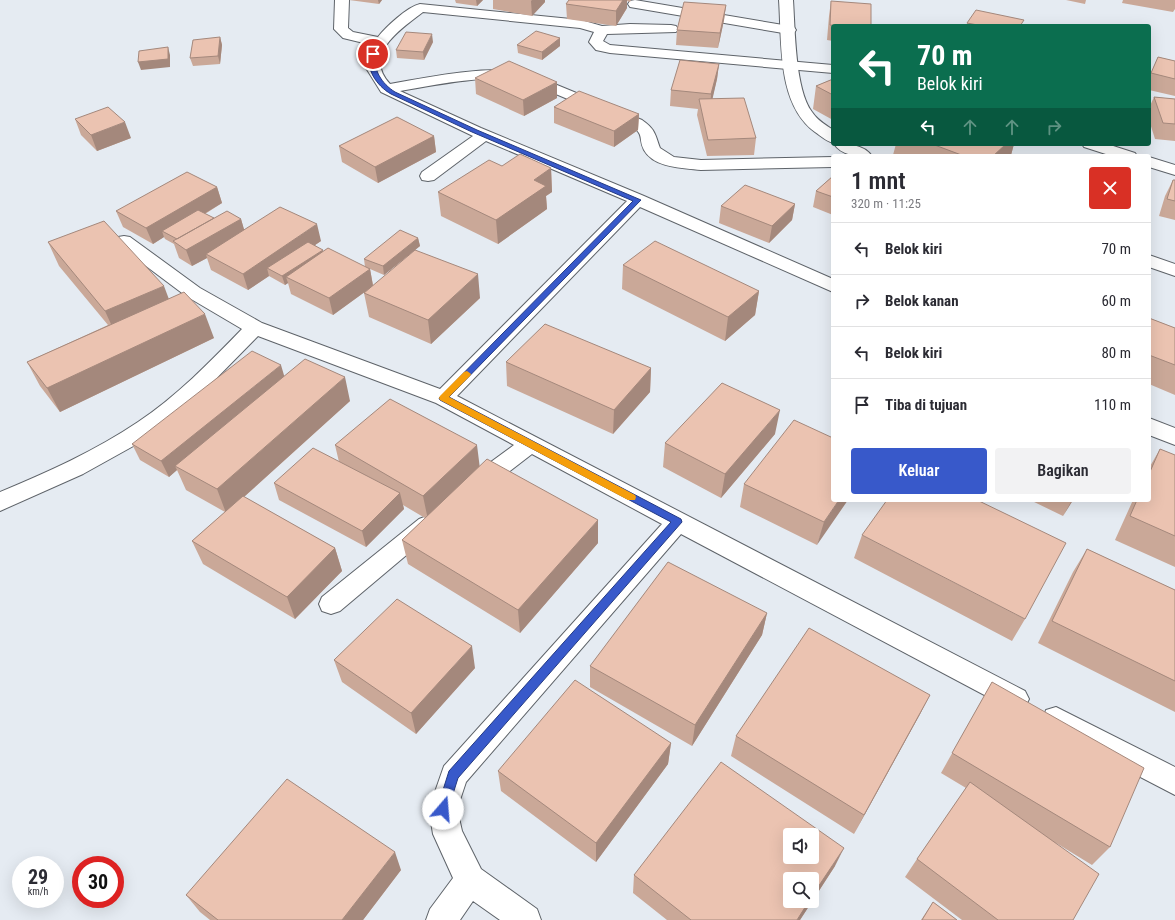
<!DOCTYPE html>
<html lang="id">
<meta charset="utf-8">
<style>
body{margin:0;font-family:"Roboto Condensed",sans-serif;background:#f2f2f3;color:#2b2b33;height:100vh;display:flex;flex-direction:column;font-size:15px;white-space:nowrap}
*{box-sizing:border-box;margin:0}
p{font-size:13px;color:#7c7c81}
.icon{flex:none;width:22px;height:22px;fill:none;stroke:currentColor;stroke-width:2;stroke-linecap:round;stroke-linejoin:round}
.map{position:relative;flex:1;overflow:hidden}
.panel{position:absolute;left:831px;top:154px;width:320px;height:348px;display:flex;flex-direction:column;background:#fff;border-radius:4px;box-shadow:0 4px 16px #0002}
.panel>*{flex:none}
.banner{position:absolute;left:831px;top:24px;width:320px;height:122px;border-radius:4px;box-shadow:0 4px 16px #0002;background:#0b6e4f;color:#fff;overflow:hidden}
.buttons{position:absolute;left:783px;top:828px;display:grid;gap:8px}
.buttons a{display:grid;place-items:center;width:36px;height:36px;border-radius:4px;background:#fff;box-shadow:0 4px 16px #0002;font-size:20px}
.speed{position:absolute;left:12px;top:856px;display:flex;gap:8px;font-size:20px;font-weight:700;text-align:center}
.speed>*{display:grid;place-content:center;width:52px;height:52px;border-radius:50%;background:#fff;box-shadow:0 4px 16px #0002;line-height:1}
.speed small{font-size:10px;font-weight:400}
.speed .limit{border:6px solid #d22;background:#fff;color:#111}
.pin{position:absolute;display:grid;place-items:center;width:34px;height:34px;color:#fff;margin:-17px;border:2px solid #fff;border-radius:50%;box-shadow:0 1px 4px #0007}
.me{position:absolute;width:44px;margin:-22px;rotate:18deg;stroke-linejoin:round;filter:drop-shadow(0 0 3px #0008)}
.turn{display:flex;align-items:center;gap:14px;height:84px;padding:0 20px;font-size:18px}
.turn .icon{width:52px;height:52px;stroke-width:2.5}
.turn b{display:block;font-size:28px;line-height:34px}
.lanes{display:flex;align-items:center;height:38px;padding:0 20px;background:#0003;justify-content:center;gap:20px;direction:ltr}
.lanes .off{opacity:.35}
.round{display:grid;place-items:center;flex:none;width:42px;height:42px;border-radius:4px;background:#f2f2f3}
.headline{display:flex;align-items:center;justify-content:space-between;height:68px;padding:0 20px}
h1{font-size:24px;font-weight:600;line-height:30px}
.cta{display:flex;gap:8px;margin-top:auto;padding:8px 20px}
.cta a{flex:1;height:46px;border-radius:4px;background:#3859ca;color:#fff;font-size:16px;font-weight:600;line-height:46px;text-align:center}
.cta a+a{background:#f2f2f3;color:#2b2b33}
ul{padding:0;list-style:none}
li{display:flex;align-items:center;gap:12px;height:52px;padding:0 20px;border-top:1px solid #e1e1e2}
li div{flex:1}
li b{display:block;font-size:15px}
li em{font-style:normal}
.map>svg:first-child{display:block}
</style>
<div class="map">
<svg width="1175" height="920" viewBox="0 0 1175 920">
<rect width="100%" height="100%" fill="#e5ebf2"/>
<g fill="none" stroke-linecap="round" stroke-linejoin="round">
<defs>
<path id="street" d="M335,0H349L348,28L353,32L378,37C386,27 407,7 420,4L581,20L602,26L630,24L671,25L676,26L678,29L676,32L607,34L603,41L610,45L833,65V73L610,53L596,50L589,42L594,32L580,28L423,12C401,29 362,54 390,84C434,76 478,67 523,71L642,120C655,129 655,134 660,148L674,157L701,160L833,157V167L701,170C683,168 654,168 644,150C638,138 645,136 632,126L520,79C480,76 440,84 400,91L481,128L644,196L833,279V292L640,207L457,396L1025,691L1029,699L1025,707L1016,711L1007,707L681,534L466,782L457,809L462,831L481,869L537,909L541,920H500L473,901L460,920H426L430,909L453,878L433,834L429,809L444,766L662,524L532,454L485,490L477,493L469,490L466,484L469,478L514,445L436,403L258,336L197,398L169,421L137,444L83,474L0,511V492C48,472 95,451 138,422C177,396 210,362 242,329L186,296L118,245L115,241L118,237L124,236L130,237L200,288L262,323L440,389L627,201L486,141L434,180L428,181L422,180L420,176L422,172L473,136L381,92L366,68V58L372,45L343,38L334,29Z
M635,0L789,26L794,27L796,30L794,33L789,34L630,7L628,4L630,1Z
M1082,144H1107L1135,153L1137,156H1112L1084,147Z
M1149,157L1175,165V175L1149,167Z
M1149,418L1175,428V445L1149,435Z
M427,516L435,519L439,525L435,531L340,611L331,614L322,611L319,604L322,597L419,519Z
M1056,707L1175,767V795L1046,728L1043,719L1046,710Z"/>
<path id="secondary" d="M779,0H793C795,29 795,90 812,112C817,120 826,125 833,130V143C826,141 821,136 815,132C777,104 782,43 779,0Z
M834,144C848,144 863,144 872,156C859,156 843,157 834,144Z
M1149,255L1175,264V276L1149,267Z"/>
</defs>
<!-- street casing -->
<use href="#street" stroke="#5e6369" stroke-width="2"/>
<!-- secondary casing -->
<use href="#secondary" stroke="#5e6369" stroke-width="2"/>
<!-- street -->
<use href="#street" fill="#fff" fill-rule="evenodd"/>
<!-- secondary -->
<use href="#secondary" fill="#fff" fill-rule="evenodd"/>
</g>
<!-- wall -->
<path fill="#caa898" d="M349,0H382L379,4Z
M455,0H483L477,6L456,3Z
M493,0H545V2L532,16L493,9Z
M569,0H631L630,2L627,1V8L616,26L567,19L566,4Z
M1066,0H1086L1085,4Z
M1123,0H1175V9L1173,12L1122,3Z
M831,1L871,26H833V41L827,40L829,16Z
M726,5L724,20L718,48L676,45L677,30Z
M967,23L1022,26H966Z
M220,37L222,45L220,64L193,66L190,58Z
M560,38V46L542,60L518,53L517,45Z
M433,42L424,60L397,58L396,50Z
M1158,57L1175,61V96L1149,90V78Z
M719,64L717,79L712,99L756,138L754,155L707,156L697,115L698,109L670,106L671,90Z
M475,78L557,98L524,116L476,94Z
M833,79V120L813,109L816,86Z
M1154,97L1175,99V141L1155,139L1149,120V108Z
M554,107L639,114L638,130L614,147L554,123Z
M75,119L131,138L97,151L81,135Z
M434,136L436,152L378,183L342,162L339,146Z
M896,144H1014L1011,155L1010,156H896L893,155Z
M551,168L552,192L546,196L547,209L498,244L441,216L438,192Z
M833,176V215L813,207L816,191Z
M1173,180H1175V220L1159,216L1165,196Z
M217,187L222,203L205,214L214,218L241,219L244,230L321,241L315,245L323,252L365,267L364,259L418,238L420,246L384,275L370,269L373,285L480,298L431,344L369,317L364,293L366,291L333,315L291,294L288,283L285,285L269,276L248,290L211,270L207,258L192,266L179,258L174,244L165,239L164,237L153,244L123,227L116,211Z
M795,204L792,220L769,243L719,223L721,206Z
M48,242L168,299L214,338L60,412L40,386L27,362L108,325L59,266Z
M623,265L759,291L755,315L725,341L622,289Z
M1149,318L1175,328V395L1149,384Z
M506,362L651,368L650,392L613,434L507,386Z
M284,376L350,401L244,497L335,548L342,571L295,619L203,564L192,541L225,512L186,490L177,470L169,477L140,460L132,444Z
M775,434L721,498L663,467L665,443Z
M335,445L479,467L598,543L520,633L408,564L402,540L425,518L403,505L404,509L366,547L279,500L274,483L339,462Z
M1160,449L1175,455V567L1115,540L1133,500H1149V468Z
M744,484L833,500L817,545L740,507Z
M1030,500H1073L1063,516Z
M862,535L1025,619L1012,641L854,558Z
M1087,549L1175,590V712L1038,643L1073,572Z
M767,613L762,635L692,746L590,687V666Z
M334,660L475,668L416,734L342,682Z
M992,682L1110,847L1092,865L1056,843L1073,920H962L905,877L917,859L966,788L941,773Z
M930,695L919,716L854,834L731,756L736,736Z
M671,743L668,764L596,862L501,791L498,771Z
M835,866L800,920H667L633,893L634,875Z
M401,870L363,920H210L200,912L186,895Z
M933,902L957,920H921Z"/>
<!-- shaded-wall -->
<path fill="#a4887c" d="M378,0H382L379,4Z
M476,0H483L477,6Z
M532,0H545V2L532,16L531,1Z
M623,0H627V8L616,26V11Z
M726,5L724,20L718,48L720,33Z
M432,34L433,42L424,60L423,52Z
M220,37L222,45L220,64L218,56Z
M560,38V46L542,60V52Z
M168,47L170,55V67L141,70L138,62Z
M719,64L717,79L710,110L711,94Z
M557,82V98L524,116L523,100Z
M639,114L638,130L614,147V131Z
M125,122L131,138L97,151L91,135Z
M434,136L436,152L378,183L375,167Z
M1006,144H1014L1011,155L1010,156H993Z
M551,168L552,192L546,196L547,209L498,244L496,220L534,180Z
M217,187L222,203L169,235L162,231L164,237L153,244L146,228Z
M795,204L792,220L769,243L772,226Z
M241,219L246,236L206,254L207,258L192,266L186,250Z
M317,224L321,241L275,272L267,268L269,276L248,290L243,274Z
M418,238L420,246L384,275L383,266Z
M323,250L325,258L286,277L288,283L285,285L282,276Z
M370,269L373,286L333,315L329,298Z
M478,274L480,298L431,344L428,320Z
M164,286L173,310L116,335L105,311Z
M759,291L755,315L725,341L728,317Z
M205,314L214,338L60,412L47,388Z
M281,365L286,382L175,466L177,470L169,477L161,461Z
M651,368L650,392L613,434L614,410Z
M345,377L350,401L226,513L217,489Z
M780,410L775,434L721,498L725,474Z
M477,445L480,469L428,520L423,496Z
M400,493L404,509L366,547L362,531Z
M839,500H848L817,545L824,522Z
M1072,500H1073L1063,516Z
M598,520V543L520,633L518,610Z
M335,548L342,571L295,619L287,597Z
M767,613L762,635L692,746L695,725Z
M472,646L475,668L416,734L411,713Z
M930,695L919,716L854,834L864,815Z
M671,743L668,764L596,862V843Z
M844,848L835,866L800,920H797L809,901H812V896Z
M395,852L401,870L363,920H342Z"/>
<!-- building -->
<path fill="#ebc3b1" stroke="#a4887c" fill-rule="evenodd" d="M569,0H623L616,11L566,4Z
M831,1L871,4V26H841L830,25Z
M684,2L726,5L720,33L677,30Z
M976,10L1024,20L1020,26H983L967,23Z
M536,31L560,38L542,52L517,45Z
M406,32L432,34L423,52L396,50Z
M220,37L218,56L190,58L193,40Z
M168,47V59L138,62L139,51Z
M1158,57L1175,61V79L1151,73Z
M680,60L719,64L711,94L671,90Z
M509,61L557,82L523,100L475,78Z
M833,79V95L816,86Z
M579,91L639,114L614,131L554,107Z
M1154,97L1175,99V124L1163,123Z
M744,98L756,138L708,140L699,99Z
M108,107L125,122L91,135L75,119Z
M397,117L434,136L375,167L339,146Z
M932,144H1006L993,156H964Z
M520,154L551,168L534,180L546,186L496,220L438,192L489,160L502,166Z
M187,172L217,187L146,228L116,211Z
M833,176V197L816,191Z
M1173,180H1175V201L1167,199Z
M745,185L795,204L772,226L721,206Z
M280,207L317,224L243,274L206,254Z
M198,210L214,218L177,239L162,231Z
M227,211L241,219L186,250L173,241Z
M104,221L164,286L105,311L48,242Z
M400,230L418,238L383,266L364,259Z
M655,241L759,291L728,317L623,265Z
M308,242L323,250L282,276L267,268Z
M328,248L370,269L329,298L286,277Z
M415,250L478,274L428,320L364,293Z
M184,292L205,314L47,388L27,362Z
M1149,318L1175,328V365L1149,355Z
M545,324L651,368L614,410L506,362Z
M252,351L281,365L161,461L132,444Z
M305,359L345,377L217,489L175,466Z
M722,383L780,410L725,474L665,443Z
M390,399L477,445L423,496L335,445Z
M794,420L833,438V500H839L824,522L744,484Z
M313,448L400,493L362,531L274,483Z
M1160,449L1175,455V536L1130,516L1137,500H1149V474Z
M487,459L598,520L518,610L402,540Z
M243,496L335,548L287,597L192,541Z
M887,500H977L1066,543L1025,619L862,535Z
M1087,549L1175,590V681L1052,621Z
M668,562L767,613L695,725L590,666Z
M397,599L472,646L411,713L334,660Z
M809,628L930,695L864,815L736,736Z
M575,680L671,743L596,843L498,771Z
M992,682L1144,768L1110,847L952,753Z
M721,762L844,848L812,896V879H790V901H809L797,920H691L634,875ZM790,835H812V857H790Z
M287,779L395,852L342,920H218L186,895Z
M970,782L1099,874L1073,920H998L917,859Z
M933,902L957,920H922Z"/>
<!-- route -->
<path fill="#3859ca" stroke="#243a83" d="M371,52L376,54C372,69 382,84 395,92L477,130L641,200L449,397L681,519L682,522L458,778L447,813L443,815L438,813L437,809L449,771L671,522L440,400L439,398L633,201L472,132L391,94C377,86 364,68 371,52Z"/>
<!-- slow -->
<path fill="#f59e0b" d="M467,371L471,374L470,376L449,397L635,495L636,497L635,500H628L440,400L439,398L440,396L464,372Z"/>
</svg>
<div class="buttons">
<a><svg class="icon" aria-label="sound" viewBox="0 0 24 24"><path d="M4 9h4l5-4v14l-5-4H4zM17 9q2 3 0 6"/></svg></a>
<a><svg class="icon" aria-label="search" viewBox="0 0 24 24"><circle cx="10" cy="10" r="6"/><path d="M15 15l6 6"/></svg></a>
</div>
<div class="speed"><div>29<small>km/h</small></div><div class="limit">30</div></div>
<div class="pin" style="left:373px;top:54px;background:#d93025"><svg class="icon" aria-label="arrive" viewBox="0 0 24 24"><path d="M6 21V4h12l-3 4 3 4H6"/></svg></div>
<svg class="me" style="left:443px;top:809px" viewBox="-20 -20 40 40"><circle r="19" fill="#fff"/><path d="M0-13L10 11 0 6-10 11z" fill="#3859ca"/></svg>
<div class="banner">
<div class="turn"><svg class="icon" aria-label="left" viewBox="0 0 24 24"><path d="M17 20v-9H6M10 6l-5 5 5 5"/></svg><div><b>70 m</b>Belok kiri</div></div>
<div class="lanes"><svg class="icon" aria-label="left" viewBox="0 0 24 24"><path d="M17 20v-9H6M10 6l-5 5 5 5"/></svg><svg class="icon off" aria-label="ahead" viewBox="0 0 24 24"><path d="M12 20V5M6 11l6-6 6 6"/></svg><svg class="icon off" aria-label="ahead" viewBox="0 0 24 24"><path d="M12 20V5M6 11l6-6 6 6"/></svg><svg class="icon off" aria-label="right" viewBox="0 0 24 24"><path d="M7 20v-9h11M14 6l5 5-5 5"/></svg></div>
</div>
<section class="panel">
<div class="headline"><div><h1>1 mnt</h1><p>320 m · 11:25</p></div><a class="round" style="background:#d93025;color:#fff"><svg class="icon" aria-label="close" viewBox="0 0 24 24"><path d="M6 6l12 12M18 6L6 18"/></svg></a></div>
<ul>
<li><svg class="icon" aria-label="left" viewBox="0 0 24 24"><path d="M17 20v-9H6M10 6l-5 5 5 5"/></svg><div><b>Belok kiri</b></div><em>70 m</em></li>
<li><svg class="icon" aria-label="right" viewBox="0 0 24 24"><path d="M7 20v-9h11M14 6l5 5-5 5"/></svg><div><b>Belok kanan</b></div><em>60 m</em></li>
<li><svg class="icon" aria-label="left" viewBox="0 0 24 24"><path d="M17 20v-9H6M10 6l-5 5 5 5"/></svg><div><b>Belok kiri</b></div><em>80 m</em></li>
<li><svg class="icon" aria-label="arrive" viewBox="0 0 24 24"><path d="M6 21V4h12l-3 4 3 4H6"/></svg><div><b>Tiba di tujuan</b></div><em>110 m</em></li>
</ul>
<div class="cta"><a>Keluar</a><a>Bagikan</a></div>
</section>
</div>
